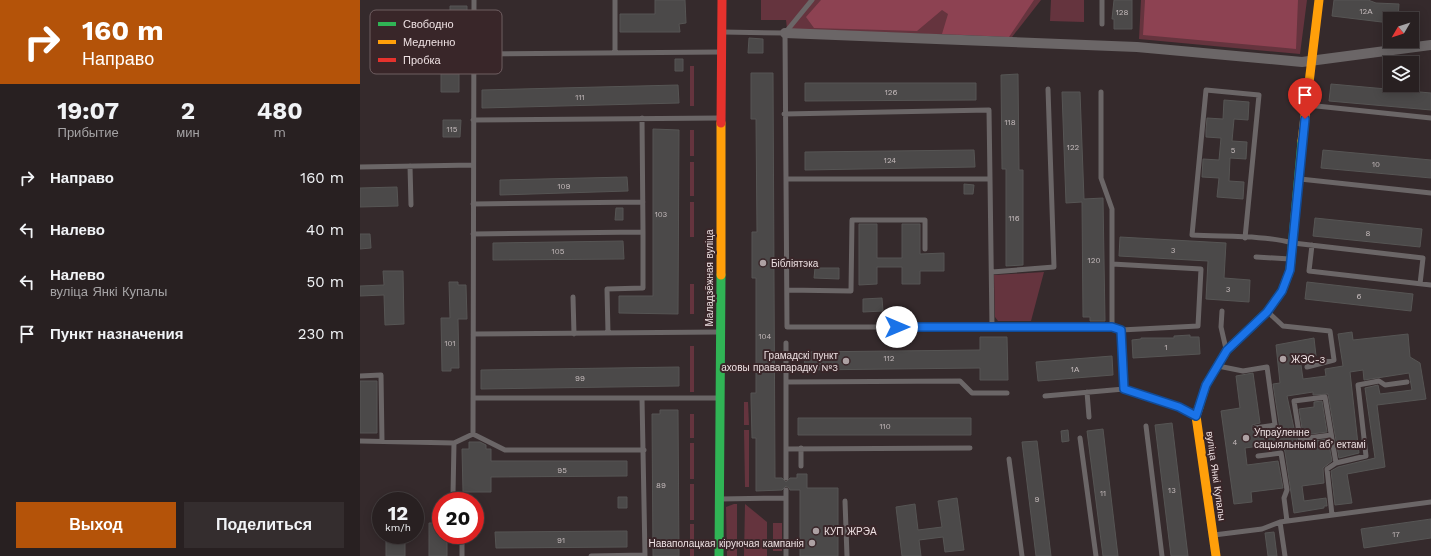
<!DOCTYPE html>
<html lang="ru">
<meta charset="utf-8">
<style>
body{margin:0;font-family:"Work Sans",sans-serif;background:#342d2e;color:#f1f3f6;height:100vh;display:flex;flex-direction:column;font-size:15px;white-space:nowrap}
*{box-sizing:border-box;margin:0}
p{font-size:13px;color:#a5a3a5}
.icon{flex:none;width:22px;height:22px;fill:none;stroke:currentColor;stroke-width:2;stroke-linecap:round;stroke-linejoin:round}
.map{position:relative;flex:1;overflow:hidden}
.sheet{display:flex;flex-direction:column;background:#282021;width:360px}
.sheet>*{flex:none}
.hud{background:#b45309;color:#fff;overflow:hidden}
.needle{width:26px;rotate:231deg}
.controls{position:absolute;left:1023px;top:12px;display:grid;gap:8px}
.controls a{display:grid;place-items:center;width:36px;height:36px;border-radius:0px;background:#282021;box-shadow:0 2px 10px #0003,0 0 0 1px #443e3f;font-size:20px}
.speed{position:absolute;left:12px;top:492px;display:flex;gap:8px;font-size:20px;font-weight:700;text-align:center}
.speed>*{display:grid;place-content:center;width:52px;height:52px;border-radius:50%;background:#282021;box-shadow:0 2px 10px #0003,0 0 0 1px #443e3f;line-height:1}
.speed small{font-size:10px;font-weight:400}
.speed .limit{border:6px solid #d22;background:#fff;color:#111}
.pin{position:absolute;display:grid;place-items:center;width:34px;height:34px;color:#fff;margin:-41px -17px;border-radius:50% 50% 50% 0;rotate:-45deg;box-shadow:0 0 4px #0007}
.pin .icon{rotate:45deg}
.me{position:absolute;width:44px;margin:-22px;rotate:90deg;stroke-linejoin:round;filter:drop-shadow(0 0 3px #0008)}
.turn{display:flex;align-items:center;gap:14px;height:84px;padding:0 16px;font-size:18px}
.turn .icon{width:52px;height:52px;stroke-width:2.5}
.turn b{display:block;font-size:28px;line-height:34px}
.eta{display:flex;justify-content:space-evenly;align-items:center;height:68px;text-align:center}
.eta b{font-size:24px;font-weight:700;line-height:28px}
.button{display:flex;gap:8px;margin-top:auto;padding:8px 16px}
.button a{flex:1;height:46px;border-radius:0px;background:#b45309;color:#fff;font-size:16px;font-weight:700;line-height:46px;text-align:center}
.button a+a{background:#342d2e;color:#f1f3f6}
ul{padding:0;list-style:none}
li{display:flex;align-items:center;gap:12px;height:52px;padding:0 16px}
li div{flex:1}
li b{display:block;font-size:15px}
li em{font-style:normal}
main{display:flex;flex:1;min-height:0}
.map>svg:first-child{display:block}
</style>
<main>
<section class="sheet">
<div class="hud">
<div class="turn"><svg class="icon" aria-label="right" viewBox="0 0 24 24"><path d="M7 20v-9h11M14 6l5 5-5 5"/></svg><div><b>160 m</b>Направо</div></div>
</div>
<div class="eta">
<div><b>19:07</b><p>Прибытие</p></div>
<div><b>2</b><p>мин</p></div>
<div><b>480</b><p>m</p></div>
</div>
<ul>
<li><svg class="icon" aria-label="right" viewBox="0 0 24 24"><path d="M7 20v-9h11M14 6l5 5-5 5"/></svg><div><b>Направо</b></div><em>160 m</em></li>
<li><svg class="icon" aria-label="left" viewBox="0 0 24 24"><path d="M17 20v-9H6M10 6l-5 5 5 5"/></svg><div><b>Налево</b></div><em>40 m</em></li>
<li><svg class="icon" aria-label="left" viewBox="0 0 24 24"><path d="M17 20v-9H6M10 6l-5 5 5 5"/></svg><div><b>Налево</b><p>вуліца Янкі Купалы</p></div><em>50 m</em></li>
<li><svg class="icon" aria-label="arrive" viewBox="0 0 24 24"><path d="M6 21V4h12l-3 4 3 4H6"/></svg><div><b>Пункт назначения</b></div><em>230 m</em></li>
</ul>
<div class="button"><a>Выход</a><a>Поделиться</a></div>
</section>
<div class="map">
<svg width="1071" height="556" viewBox="0 0 1071 556">
<rect width="100%" height="100%" fill="#352a2c"/>
<!-- green -->
<path fill="#65343e" d="M401,0H681L652,37L427,29L426,20H401Z
M691,0H724V22L690,21Z
M781,0H947L940,54L779,39Z
M330,66H334V106H330Z
M330,130H334V156H330Z
M330,162H334V196H330Z
M330,202H334V237H330Z
M684,272L671,321H638L635,317L634,275Z
M330,284H334V314H330Z
M330,346H334V392H330Z
M384,402H388L389,425H384Z
M330,414H334V438H330Z
M384,430H389V487H385Z
M330,443H334V479H330Z
M330,484H334V520H330Z
M374,504H377V556H367L366,507Z
M385,504L407,522V556H384Z
M413,523H422V551H413Z
M330,524H334V556H330Z"/>
<!-- forest -->
<path fill="#8d4252" d="M461,0H674L649,37L582,34L588,14L582,10L557,31L454,28L446,17Z
M785,0H938L936,49L783,35Z"/>
<!-- building -->
<path fill="#4b4949" stroke="#565554" d="M295,0H325L326,23L319,24L320,32H260V14H295Z
M754,0H772V29H754V19H752Z
M974,0H1008L1016,3L1039,4L1038,19H1030V23L972,16Z
M90,6H107V41H99V92H81V41H90Z
M389,38L403,39V53H388Z
M315,59H323V71H315Z
M391,73H413L415,478H422L426,482L430,478H437V474H447V488H478V556H440V490H430L429,488L426,486L422,490L396,491V438H392L391,398V393H396V278H392V232H397L396,119H391Z
M658,74L659,170H663V265L646,266V169H642L641,75Z
M445,83H616V100L445,101Z
M971,84L1071,93V110L969,101Z
M318,85L319,103L122,108V90Z
M702,92H720L724,199L743,198L745,321H730V317H723L722,202L706,203Z
M864,100L889,102L888,120L874,119L872,141L887,142L886,159L870,158L869,181L884,182L883,199L857,197L859,178L842,177L843,159L859,160L861,138L846,137V130L847,118L863,119Z
M83,120H101L100,137H83Z
M293,129L319,130L318,314L259,313V296H293Z
M614,150L615,167L445,170V152Z
M963,150L1071,160V178L961,168Z
M267,177L268,191L140,195V180Z
M604,184L614,185L613,194H604Z
M37,187L38,206L0,207V188Z
M256,208H263V220H255Z
M955,218L1062,229L1060,247L953,236Z
M499,224H517V258H542V224H560V254L584,253V271H560V284H542V267H517V284L499,285Z
M0,234H10L11,248L0,249Z
M760,237L866,243L864,278L890,280L889,302L846,299L848,261L759,256Z
M263,241L264,259L133,260V243Z
M455,268H479V279L454,278Z
M23,271H43L44,324L25,325L24,295L0,296V286L24,285Z
M89,282H98V285H106L107,319H98L99,368H91V371H82L81,318H90Z
M947,282L1053,294L1051,311L945,299Z
M522,298L523,311L503,312V299Z
M992,332L993,340L1048,334L1050,357L1060,363L1066,399L1017,405L1025,467L987,474L992,503L975,505L971,471L978,467L1015,458L1005,388L1018,385L1020,394L1052,390L1049,373L1004,380L1003,370L990,372L999,453L979,458L968,394L953,395V392L927,396L937,442L941,443L968,439L972,461L963,468L964,483L942,486L944,501L966,498L967,506H964V508L934,513L925,452L922,443L885,448L887,465L918,461L923,488L891,492L892,502L874,504L861,411L880,408L876,376L893,373L900,423L892,425V431L901,432L920,429L913,384L920,383L916,345L954,338L956,356L940,358L943,379L966,376L965,369L983,366L978,334Z
M830,335V337H839L840,354L773,358L772,340L781,339V338H814V336Z
M620,337H647L648,380H620V368L445,370L444,352L620,350Z
M752,356L753,375L678,381L676,362Z
M319,367V386L121,389V370Z
M0,381H17V433H0Z
M962,401L967,432L943,435L939,409L954,407V402Z
M300,410H318L319,556H293L292,414H300Z
M438,418H611V435H438Z
M812,423L828,556H811L795,425Z
M743,429L758,556H743L727,431Z
M708,430L709,441L702,442L701,431Z
M677,441L691,556H676L662,442Z
M109,442H120L126,445V449H131V461H267V476L131,477V492H103L102,449H109Z
M258,497H267V508H258Z
M597,498L604,550L585,552L583,537L559,540L561,556H542L536,507L555,504L558,530L582,527L578,501Z
M1071,519V538L1004,548L1001,529Z
M69,523H81V535H87V556H69Z
M267,531V547L136,548L135,532Z
M914,532L917,556H908L905,533Z
M26,535H45V556H26Z"/>
<g fill="none" stroke-linecap="round" stroke-linejoin="round">
<!-- lane -->
<path stroke="#6b6667" stroke-width="5" d="M255,0V53
M452,0L425,33L427,327H752L761,330
M742,24V0
M363,32L425,33
M113,54L361,52
M741,92V178L752,209V327
M947,105L1071,118
M424,114L629,110L630,179
M282,118L283,232
M113,120L360,118
M50,166L51,205
M0,167L113,165
M426,179H630L632,327
M940,179L1071,193
M113,204L283,202
M113,234L283,232V288L247,289L248,333
M885,238L899,95L846,90L832,235C863,237 904,235 933,243L1063,258L1060,284
M952,245L949,271L1071,285
M896,257L930,259
M752,264L841,269L838,326L761,330L764,389L819,407L835,416
M632,272L694,267L688,89
M427,290L491,291L492,220H565V249
M213,297L214,334
M862,311L861,327L866,349
M908,312L923,326L970,331L974,360L947,367
M113,334L359,332
M426,343V449L610,448
M858,366L883,371L907,367L915,425L895,428
M0,376L21,375L22,441
M426,382L600,381L612,393H647
M727,392L729,417
M685,396L764,389
M113,398H358
M282,398L285,556
M786,426L802,556
M113,434L114,0
M113,434L145,450H284
M971,435L940,439L934,401L965,397L976,463
M720,438L736,556
M0,441L94,443
M441,448V466
M898,456L921,453L927,490L924,498L927,521
M649,459L662,556
M426,478V449
M93,494L94,443L113,434
M360,499L426,498
M485,501L487,556
M972,515L967,469L976,463L1006,456L998,385L1019,381L1025,385L1047,382
M920,522L925,556
M102,535V556
M854,535L902,529L920,522L1071,502
M231,556L285,555
M426,556V490"/>
<!-- street -->
<path stroke="#6b6667" stroke-width="10" d="M425,33L777,47L942,62L1071,45"/>
<!-- fast -->
<path stroke="#30b455" stroke-width="9" d="M839,407L846,385L867,350L907,312L922,291L930,270L942,141
M359,556L361,275"/>
<!-- slow -->
<path stroke="#ff9f0a" stroke-width="9" d="M942,141L959,0
M361,275V123
M839,407L836,416L856,556"/>
<!-- jam -->
<path stroke="#e5322d" stroke-width="9" d="M361,123L362,0"/>
</g>
<g fill="none" stroke-linecap="round" stroke-linejoin="round">
<defs>
<path id="route" d="M537,327H752L761,330L764,389L819,407L836,416L846,385L867,350L907,312L922,291L930,270L945,119"/>
</defs>
<!-- route casing -->
<use href="#route" stroke="#114b97" stroke-width="10"/>
<!-- route -->
<use href="#route" stroke="#1a73e8" stroke-width="7"/>
</g>
<!-- markers -->
<g fill="#ada1a3" stroke="#392629" stroke-width="1.5">
<circle cx="403" cy="263" r="4"/>
<circle cx="923" cy="359" r="4"/>
<circle cx="486" cy="361" r="4"/>
<circle cx="886" cy="438" r="4"/>
<circle cx="456" cy="531" r="4"/>
<circle cx="452" cy="543" r="4"/>
</g>
<g text-anchor="middle" dominant-baseline="central" stroke-width="4" stroke-linejoin="round" paint-order="stroke">
<!-- number labels -->
<g font-size="8" fill="#c5bbbc">
<text x="1006" y="11">12А</text>
<text x="762" y="12">128</text>
<text x="531" y="92">126</text>
<text x="220" y="97">111</text>
<text x="650" y="122">118</text>
<text x="92" y="129">115</text>
<text x="713" y="147">122</text>
<text x="873" y="150">5</text>
<text x="530" y="160">124</text>
<text x="1016" y="164">10</text>
<text x="204" y="186">109</text>
<text x="301" y="214">103</text>
<text x="654" y="218">116</text>
<text x="1008" y="233">8</text>
<text x="813" y="250">3</text>
<text x="198" y="251">105</text>
<text x="734" y="260">120</text>
<text x="868" y="289">3</text>
<text x="999" y="296">6</text>
<text x="405" y="336">104</text>
<text x="90" y="343">101</text>
<text x="806" y="347">1</text>
<text x="529" y="358">112</text>
<text x="715" y="369">1А</text>
<text x="220" y="378">99</text>
<text x="525" y="426">110</text>
<text x="875" y="442">4</text>
<text x="202" y="470">95</text>
<text x="301" y="485">89</text>
<text x="812" y="490">13</text>
<text x="743" y="493">11</text>
<text x="677" y="499">9</text>
<text x="1036" y="534">17</text>
<text x="201" y="540">91</text>
</g>
<!-- poi labels -->
<g font-size="10" fill="#eee1e3" stroke="#392629" text-anchor="start">
<text x="411" y="263">Бібліятэка</text>
<text x="478" y="355" text-anchor="end">Грамадскі пункт<tspan x="478" dy="12">аховы правапарадку №3</tspan></text>
<text x="931" y="359">ЖЭС-3</text>
<text x="894" y="432">Упраўленне<tspan x="894" dy="12">сацыяльнымі абʼектамі</tspan></text>
<text x="464" y="531">КУП ЖРЭА</text>
<text x="444" y="543" text-anchor="end">Наваполацкая кіруючая кампанія</text>
</g>
<!-- street labels -->
<g font-size="10" fill="#eee1e3" stroke="#392629">
<text transform="translate(349 278) rotate(-90)">Маладзёжная вуліца</text>
<text transform="translate(856 476) rotate(82)">вуліца Янкі Купалы</text>
</g>
</g>
<!-- legend -->
<rect x="10" y="10" width="132" height="64" rx="6" fill="#392629" stroke="#6f5e61" stroke-width="1"/>
<rect x="18" y="22" width="18" height="4" fill="#30b455"/>
<rect x="18" y="40" width="18" height="4" fill="#ff9f0a"/>
<rect x="18" y="58" width="18" height="4" fill="#e5322d"/>
<g font-size="11" fill="#eee1e3">
<text x="43" y="28">Свободно</text>
<text x="43" y="46">Медленно</text>
<text x="43" y="64">Пробка</text>
</g>
</svg>
<div class="controls">
<a><svg class="needle" viewBox="-14 -14 28 28"><path d="M0-13l5 13h-10z" fill="#e53935"/><path d="M0 13l5-13h-10z" fill="#a5a3a5"/></svg></a>
<a><svg class="icon" aria-label="layers" viewBox="0 0 24 24"><path d="M12 4l9 5-9 5-9-5zM3 14l9 5 9-5"/></svg></a>
</div>
<div class="speed"><div>12<small>km/h</small></div><div class="limit">20</div></div>
<div class="pin" style="left:945px;top:119px;background:#d93025"><svg class="icon" aria-label="arrive" viewBox="0 0 24 24"><path d="M6 21V4h12l-3 4 3 4H6"/></svg></div>
<svg class="me" style="left:537px;top:327px" viewBox="-20 -20 40 40"><circle r="19" fill="#fff"/><path d="M0-13L10 11 0 6-10 11z" fill="#1a73e8"/></svg>
</div>
</main>
